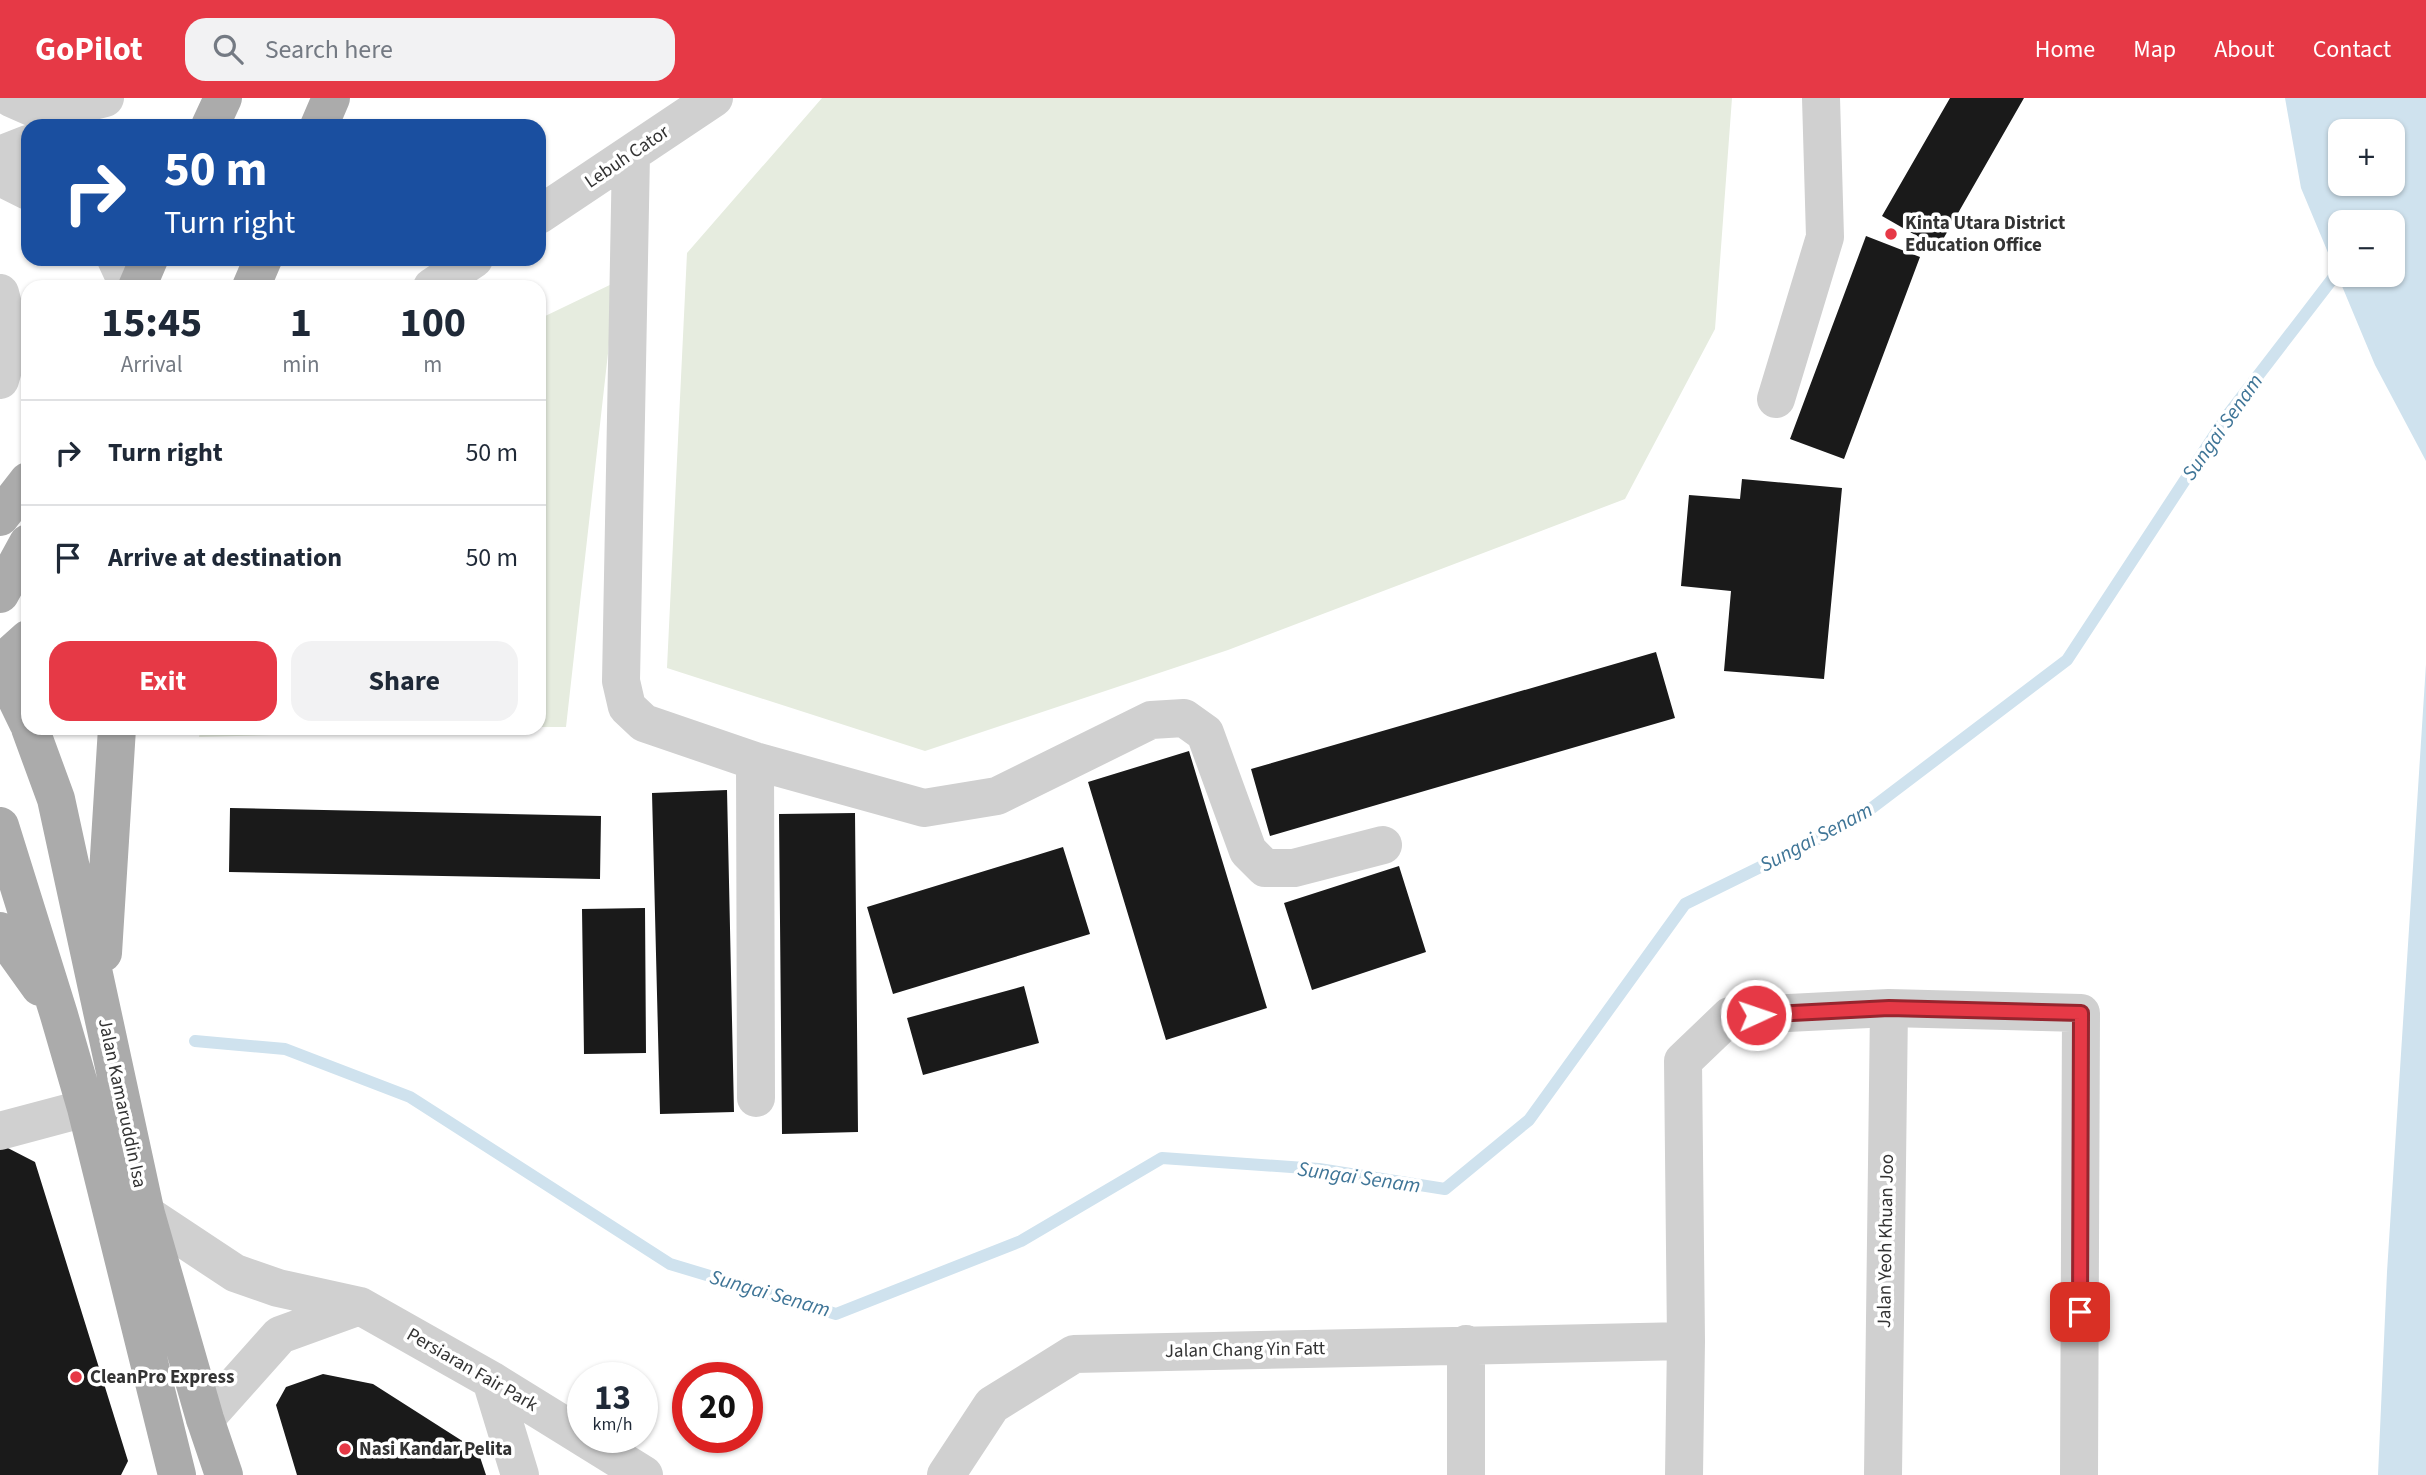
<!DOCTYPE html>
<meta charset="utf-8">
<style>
body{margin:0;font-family:"Source Sans 3",sans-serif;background:#f2f2f3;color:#1f2937;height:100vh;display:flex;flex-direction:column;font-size:26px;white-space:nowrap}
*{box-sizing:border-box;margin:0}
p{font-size:23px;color:#747a83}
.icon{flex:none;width:38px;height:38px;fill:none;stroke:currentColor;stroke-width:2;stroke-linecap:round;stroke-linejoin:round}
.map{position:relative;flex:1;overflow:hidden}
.sheet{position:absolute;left:21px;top:182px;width:525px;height:455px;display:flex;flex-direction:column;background:#fff;border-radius:21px;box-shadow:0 2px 5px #0004}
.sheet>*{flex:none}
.guide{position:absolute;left:21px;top:21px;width:525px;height:147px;border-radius:21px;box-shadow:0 2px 5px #0004;background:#1a4fa0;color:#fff;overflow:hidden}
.fabs{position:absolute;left:2328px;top:21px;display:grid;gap:14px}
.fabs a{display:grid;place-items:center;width:77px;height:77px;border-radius:14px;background:#fff;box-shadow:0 2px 5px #0004;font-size:35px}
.speed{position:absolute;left:567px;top:1264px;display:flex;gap:14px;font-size:35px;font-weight:700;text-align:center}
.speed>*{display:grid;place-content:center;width:91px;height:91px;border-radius:50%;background:#fff;box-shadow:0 2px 5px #0004;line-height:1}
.speed small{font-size:18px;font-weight:400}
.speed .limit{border:10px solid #d22;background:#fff;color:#111}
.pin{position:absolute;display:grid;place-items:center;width:60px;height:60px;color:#fff;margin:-30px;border-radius:14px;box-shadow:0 4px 10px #0006}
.me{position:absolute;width:77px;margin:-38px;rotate:87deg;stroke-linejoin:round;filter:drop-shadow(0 0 5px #0008)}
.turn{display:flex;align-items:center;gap:24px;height:147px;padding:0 28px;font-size:32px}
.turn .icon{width:91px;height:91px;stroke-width:2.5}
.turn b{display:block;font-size:49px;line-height:60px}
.eta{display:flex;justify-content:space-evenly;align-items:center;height:119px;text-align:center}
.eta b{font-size:42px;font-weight:700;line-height:49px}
.primary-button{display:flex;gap:14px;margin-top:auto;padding:14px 28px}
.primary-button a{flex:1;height:80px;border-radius:21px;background:#e63946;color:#fff;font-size:28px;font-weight:700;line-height:80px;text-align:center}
.primary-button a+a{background:#f2f2f3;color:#1f2937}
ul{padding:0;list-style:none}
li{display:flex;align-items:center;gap:21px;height:105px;padding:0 28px;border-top:2px solid #e0e1e3}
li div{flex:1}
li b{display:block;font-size:26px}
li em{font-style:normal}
header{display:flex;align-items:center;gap:42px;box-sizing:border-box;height:98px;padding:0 35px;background:#e63946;color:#fff}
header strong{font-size:33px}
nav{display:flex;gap:38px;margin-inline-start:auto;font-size:24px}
.search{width:490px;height:63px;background:#f2f2f3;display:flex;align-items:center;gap:18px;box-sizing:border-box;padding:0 24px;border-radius:21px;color:#747a83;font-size:26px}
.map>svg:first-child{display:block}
</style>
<header>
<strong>GoPilot</strong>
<div class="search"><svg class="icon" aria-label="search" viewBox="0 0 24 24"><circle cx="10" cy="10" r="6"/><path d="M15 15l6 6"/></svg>Search here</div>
<nav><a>Home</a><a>Map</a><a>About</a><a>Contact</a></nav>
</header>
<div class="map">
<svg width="2426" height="1377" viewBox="0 0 2426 1377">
<rect width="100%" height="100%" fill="#fff"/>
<!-- green -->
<path fill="#e6ecdf" d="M822,0H1732L1715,231L1625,401L1228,552L925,653L667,570L687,155Z
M616,184L566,629H539V221Z
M201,630H516L199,639Z"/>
<!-- water -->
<path fill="#cfe2ee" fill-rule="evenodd" d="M2285,0H2426V363L2375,267L2301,90ZM2340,33H2392V86H2340ZM2340,124H2392V177H2340Z
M2426,566V1377H2378L2387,1174Z"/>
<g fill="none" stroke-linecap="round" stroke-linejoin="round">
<!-- stream -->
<path stroke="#cfe2ee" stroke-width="12" d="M195,943L285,951L410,999L670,1166L836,1216L1021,1143L1162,1060L1319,1071L1445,1091L1529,1022L1685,806L1856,722L2067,562L2227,318L2340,171"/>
</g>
<!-- building -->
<path fill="#1a1a1a" d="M1950,0H2024L1938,150L1882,118Z
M1866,138L1920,159L1844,361L1790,341Z
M1742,381L1842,390L1824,581L1724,573L1731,493L1681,488L1689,397L1740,401Z
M1656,554L1675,620L1270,738L1251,671Z
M1189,653L1267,910L1166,942L1088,684Z
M727,692L734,1014L660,1016L652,695Z
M230,710L601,718L600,781L229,774Z
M855,715L858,1034L782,1036L779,716Z
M1063,749L1090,836L893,896L867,809Z
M1399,768L1426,854L1312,892L1284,805Z
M645,810L646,955L584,956L582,811Z
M1024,888L1039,945L923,977L907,920Z
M0,1046L35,1064L128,1363L121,1377H0Z
M323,1276L373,1286L478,1353L486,1377H297L276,1307L286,1289Z"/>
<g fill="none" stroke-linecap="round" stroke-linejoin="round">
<!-- minor -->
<path stroke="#d0d0d0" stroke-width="38" d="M11,0L45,15L105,0
M631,56L621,583L627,609L644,625L755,663L924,710L997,698L1151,622L1184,620L1205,635L1248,753L1265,770H1294L1383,747
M0,57L28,46
M0,79L28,93
M539,117L714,0
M116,161L129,189
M432,189L474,161
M0,195C8,222 9,255 0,282
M1776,301L1825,139L1821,0
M755,663L756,1000
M0,1033L86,1010
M146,1116L235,1175L278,1190L360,1208L491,1282L583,1339
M491,1282L520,1377
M205,1321L280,1237L360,1208
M583,1339L644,1377
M946,1377L992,1307L1074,1256L1686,1243
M1466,1377V1246
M1684,1377L1686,1243L1683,963L1730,918L1889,910L2081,915L2079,1377
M1883,1377L1889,910"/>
<!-- major -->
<path stroke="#ababab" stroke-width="38" d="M210,28L223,0
M319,28L331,0
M137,189L149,161
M251,189L263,161
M0,419L28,383
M0,496L28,445
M0,566L28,541
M0,578L11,590L28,625
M30,630L56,701L146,1116L205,1321L224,1377
M0,728L59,917L86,1010L177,1377
M0,833L40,889
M103,855L117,630"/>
</g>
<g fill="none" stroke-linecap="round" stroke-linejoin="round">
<defs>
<path id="route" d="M1756,917L1889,910L2081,915L2080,1214"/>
</defs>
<!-- route casing -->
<use href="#route" stroke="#96252e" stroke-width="18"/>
<!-- route -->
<use href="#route" stroke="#e63946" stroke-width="12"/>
</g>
<!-- markers -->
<g fill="#e63946" stroke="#fff" stroke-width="2.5">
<circle cx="1891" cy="136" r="7"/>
<circle cx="76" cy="1279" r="7"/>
<circle cx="345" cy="1351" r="7"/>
</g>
<g text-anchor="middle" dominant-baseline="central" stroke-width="7" stroke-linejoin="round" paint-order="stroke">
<!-- street labels -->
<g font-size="19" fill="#333" stroke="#fff">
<text transform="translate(627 59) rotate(-34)">Lebuh Cator</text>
<text transform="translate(122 1005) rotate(78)">Jalan Kamaruddin Isa</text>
<text transform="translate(1886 1143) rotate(-89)">Jalan Yeoh Khuan Joo</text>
<text transform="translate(1245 1252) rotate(-1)">Jalan Chang Yin Fatt</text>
<text transform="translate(472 1272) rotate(30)">Persiaran Fair Park</text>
</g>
<!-- poi labels -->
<g font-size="19" font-weight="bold" fill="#333" stroke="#fff" text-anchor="start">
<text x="1905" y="125">Kinta Utara District<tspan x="1905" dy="22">Education Office</tspan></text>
<text x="90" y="1279">CleanPro Express</text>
<text x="359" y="1351">Nasi Kandar Pelita</text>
</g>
<!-- water labels -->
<g font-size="21" font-style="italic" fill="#3f7597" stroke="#fff">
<text transform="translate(2222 329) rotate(-55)">Sungai Senam</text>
<text transform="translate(1816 739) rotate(-28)">Sungai Senam</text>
<text transform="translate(1359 1079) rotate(8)">Sungai Senam</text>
<text transform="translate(770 1195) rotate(16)">Sungai Senam</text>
</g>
</g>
</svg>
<div class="fabs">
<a>+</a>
<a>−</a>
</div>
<div class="speed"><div>13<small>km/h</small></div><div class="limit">20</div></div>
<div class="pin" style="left:2080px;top:1214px;background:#d93025"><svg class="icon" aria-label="arrive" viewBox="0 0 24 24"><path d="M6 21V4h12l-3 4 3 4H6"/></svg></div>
<svg class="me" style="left:1756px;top:917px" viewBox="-20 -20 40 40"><circle r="17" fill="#e63946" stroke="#fff" stroke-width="3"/><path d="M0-11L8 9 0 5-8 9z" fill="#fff"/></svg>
<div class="guide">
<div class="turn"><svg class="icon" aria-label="right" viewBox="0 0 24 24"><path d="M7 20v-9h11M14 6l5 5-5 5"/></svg><div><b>50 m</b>Turn right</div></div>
</div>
<section class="sheet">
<div class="eta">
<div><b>15:45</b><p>Arrival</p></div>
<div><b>1</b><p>min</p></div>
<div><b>100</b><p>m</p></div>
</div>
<ul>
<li><svg class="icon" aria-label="right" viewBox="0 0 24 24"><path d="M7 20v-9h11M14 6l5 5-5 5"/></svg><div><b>Turn right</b></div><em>50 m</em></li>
<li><svg class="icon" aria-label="arrive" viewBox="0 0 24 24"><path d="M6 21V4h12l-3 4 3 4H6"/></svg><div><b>Arrive at destination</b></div><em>50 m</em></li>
</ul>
<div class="primary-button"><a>Exit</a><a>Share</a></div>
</section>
</div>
